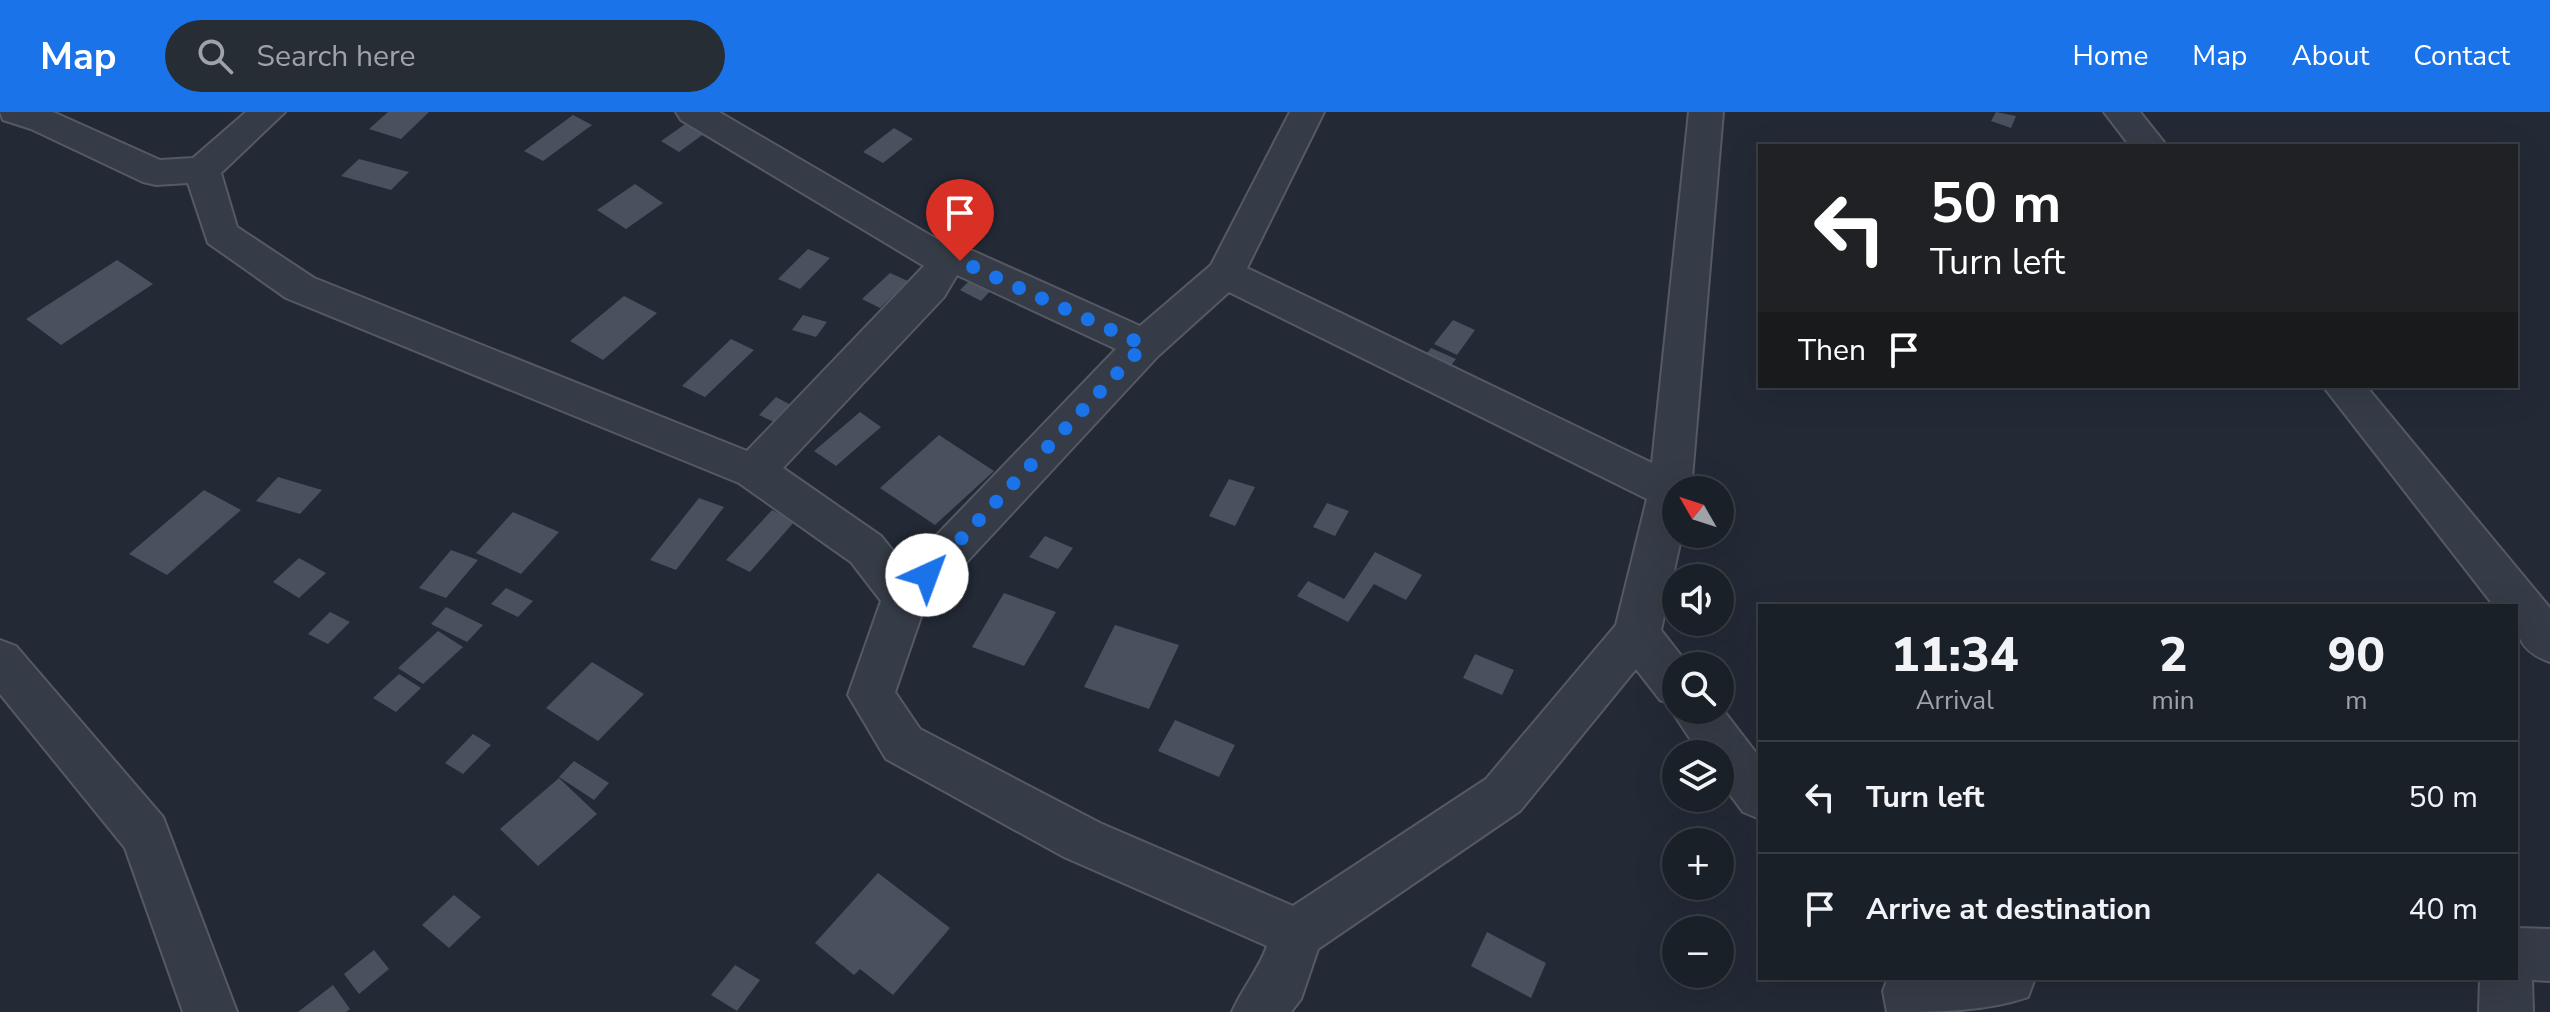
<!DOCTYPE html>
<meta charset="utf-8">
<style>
body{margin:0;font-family:"Nunito Sans",sans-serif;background:#272d34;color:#f1f3f6;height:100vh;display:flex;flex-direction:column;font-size:30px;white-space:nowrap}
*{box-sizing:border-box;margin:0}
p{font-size:26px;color:#9fa3a8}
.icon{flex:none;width:44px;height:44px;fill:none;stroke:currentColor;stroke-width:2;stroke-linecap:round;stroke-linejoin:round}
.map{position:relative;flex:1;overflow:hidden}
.panel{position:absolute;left:1758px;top:492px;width:760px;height:376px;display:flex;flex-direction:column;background:#1a2028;border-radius:0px;box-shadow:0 8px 32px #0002,0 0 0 2px #383e45}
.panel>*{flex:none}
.hud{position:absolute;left:1758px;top:32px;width:760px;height:244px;border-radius:0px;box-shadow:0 8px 32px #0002,0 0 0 2px #383e45;background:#202124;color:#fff;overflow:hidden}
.needle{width:52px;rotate:309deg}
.buttons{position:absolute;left:1662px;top:364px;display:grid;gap:16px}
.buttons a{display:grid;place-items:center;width:72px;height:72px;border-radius:50%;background:#1a2028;box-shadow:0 8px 32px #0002,0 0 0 2px #383e45;font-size:40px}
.pin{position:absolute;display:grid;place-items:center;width:68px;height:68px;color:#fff;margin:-82px -34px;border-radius:50% 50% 50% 0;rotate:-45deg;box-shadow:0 0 8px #0007}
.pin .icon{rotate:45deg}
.me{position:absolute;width:88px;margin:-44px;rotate:43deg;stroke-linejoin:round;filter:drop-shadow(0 0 6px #0008)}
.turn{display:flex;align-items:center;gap:28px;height:168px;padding:0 40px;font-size:36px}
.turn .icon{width:104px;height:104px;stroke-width:2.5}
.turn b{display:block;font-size:56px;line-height:68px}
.then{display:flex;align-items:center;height:76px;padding:0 40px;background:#0003;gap:16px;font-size:30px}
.eta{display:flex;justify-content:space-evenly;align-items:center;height:136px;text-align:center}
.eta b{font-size:48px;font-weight:800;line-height:56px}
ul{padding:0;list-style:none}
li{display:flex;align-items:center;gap:24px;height:112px;padding:0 40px;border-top:2px solid #383e45}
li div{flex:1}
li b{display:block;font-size:30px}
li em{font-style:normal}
header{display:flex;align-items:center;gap:48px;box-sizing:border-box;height:112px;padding:0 40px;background:#1a73e8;color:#fff}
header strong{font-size:38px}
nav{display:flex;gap:44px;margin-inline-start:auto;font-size:28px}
.search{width:560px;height:72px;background:#272d34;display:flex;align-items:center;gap:20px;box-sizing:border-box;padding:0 28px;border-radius:44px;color:#9fa3a8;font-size:30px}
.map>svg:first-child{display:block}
</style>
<header>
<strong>Map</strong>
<div class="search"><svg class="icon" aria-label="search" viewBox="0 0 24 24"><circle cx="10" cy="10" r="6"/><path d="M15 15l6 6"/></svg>Search here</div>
<nav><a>Home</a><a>Map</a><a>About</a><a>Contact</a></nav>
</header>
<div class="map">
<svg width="2550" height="900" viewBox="0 0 2550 900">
<rect width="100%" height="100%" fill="#232a36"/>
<!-- building -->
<path fill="#49505e" d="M388,0H429L401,27L369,17Z
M1996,0L2016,4L2011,16L1991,9Z
M573,3L592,13L543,49L524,39Z
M694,6L712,16L679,40L661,29Z
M894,16L913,27L883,51L863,40Z
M359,47L409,60L391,78L341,64Z
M635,72L663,91L626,117L597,98Z
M808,137L830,146L800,177L778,167Z
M117,148L153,172L61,233L26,207Z
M890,161L908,169L880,196L862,187Z
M972,166L993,176L981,189L960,178Z
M624,184L657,201L603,248L570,229Z
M803,203L827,210L816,225L792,218Z
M1453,208L1475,218L1457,243L1434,232Z
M731,227L754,238L705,285L682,274Z
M1431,236L1456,247L1446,260L1422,248Z
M776,285L793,294L776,311L759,303Z
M860,300L881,315L836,354L814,339Z
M939,323L994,359L935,413L880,376Z
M278,365L322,378L300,402L256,389Z
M1229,367L1255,375L1235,414L1209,404Z
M204,378L241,398L167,463L129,442Z
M699,386L724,395L676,458L650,448Z
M1327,391L1349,399L1335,424L1313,415Z
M772,398L795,409L750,460L726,448Z
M513,400L559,420L521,462L476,441Z
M1045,424L1073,436L1058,457L1029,445Z
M451,438L478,448L446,486L419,476Z
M1375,440L1422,463L1406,488L1374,472L1348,510L1297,484L1308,469L1344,487Z
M299,446L326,461L299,486L273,470Z
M506,476L533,489L518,505L491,492Z
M1004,481L1056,500L1024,554L972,535Z
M446,495L483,513L467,530L431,512Z
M330,500L350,510L328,532L308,522Z
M1115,513L1179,533L1149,597L1084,575Z
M438,519L463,535L423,572L398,556Z
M1475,542L1514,558L1502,583L1463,566Z
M592,550L644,582L598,629L546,596Z
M399,562L421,576L396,600L373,586Z
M1175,608L1235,633L1219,665L1158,639Z
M473,622L491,633L463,662L445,651Z
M574,649L609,671L594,688L559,665Z
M559,666L597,702L538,754L500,717Z
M878,761L950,816L893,883L860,857L854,863L815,831Z
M454,783L481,805L449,836L422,813Z
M1487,820L1546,851L1531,886L1471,854Z
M374,838L389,857L359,882L344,862Z
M735,853L760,868L737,899L711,883Z
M333,873L350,897L346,900H298Z"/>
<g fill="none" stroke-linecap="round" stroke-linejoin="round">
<defs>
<path id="minor" d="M0,0H53L160,48L193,46L246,0H285L221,61L237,115L314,166L747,339L924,154L681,8L676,0H719L952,136L973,139L1140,214L1211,153L1290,0H1324L1247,156L1652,351L1689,0H1723L1691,378H1676V422H1682L1661,518L1689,554H1676V598H1720V594L1760,646V707L1743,700L1720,669V642H1700L1671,598L1674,593L1660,588L1636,557L1520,699L1318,837L1301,887L1291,900H1232C1242,876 1259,858 1267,834L1064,745L886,647L848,583L881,489L851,450L739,371L286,186L208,131L188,71L156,73L143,70L31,17L3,8ZM957,163L1116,237L906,455L881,424L783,356L944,185ZM1229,180L1647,387L1616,513L1486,667L1293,794L1100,711L920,617L895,580L924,496L1158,244Z
M2104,0H2140L2167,34H2130Z
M2323,274H2366L2550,496V550C2519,539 2516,524 2516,494H2494Z
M0,528L16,534L163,705L237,900H183L125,736L0,582Z
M2516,816L2550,817V869L2532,868L2533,900H2479L2480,866H2516Z
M1888,866H2035L2028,885C1984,900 1934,900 1887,900L1883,879Z"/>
</defs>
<!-- minor casing -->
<use href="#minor" stroke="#545964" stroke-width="4"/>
<!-- minor -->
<use href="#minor" fill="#363c47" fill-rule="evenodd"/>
</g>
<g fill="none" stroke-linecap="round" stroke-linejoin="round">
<!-- route -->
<path stroke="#1a73e8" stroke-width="14" stroke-dasharray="0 25.2" d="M927,463L1144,233L960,149"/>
</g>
</svg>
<div class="buttons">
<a><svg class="needle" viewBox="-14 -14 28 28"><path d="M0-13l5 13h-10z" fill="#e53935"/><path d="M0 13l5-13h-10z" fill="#9fa3a8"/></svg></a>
<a><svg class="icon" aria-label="sound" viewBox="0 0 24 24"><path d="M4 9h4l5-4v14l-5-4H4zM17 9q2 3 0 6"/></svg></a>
<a><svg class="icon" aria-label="search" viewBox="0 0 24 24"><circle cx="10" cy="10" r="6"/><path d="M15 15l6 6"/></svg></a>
<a><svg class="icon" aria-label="layers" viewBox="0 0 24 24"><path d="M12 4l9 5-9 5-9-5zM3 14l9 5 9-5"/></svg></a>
<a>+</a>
<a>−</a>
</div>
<div class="pin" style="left:960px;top:149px;background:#d93025"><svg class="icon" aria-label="arrive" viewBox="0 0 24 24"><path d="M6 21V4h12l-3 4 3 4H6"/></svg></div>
<svg class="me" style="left:927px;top:463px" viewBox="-20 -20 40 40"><circle r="19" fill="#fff"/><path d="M0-13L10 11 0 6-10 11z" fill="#1a73e8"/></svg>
<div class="hud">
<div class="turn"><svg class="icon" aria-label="left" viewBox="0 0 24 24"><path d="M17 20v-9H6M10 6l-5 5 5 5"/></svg><div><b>50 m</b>Turn left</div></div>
<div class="then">Then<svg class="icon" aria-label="arrive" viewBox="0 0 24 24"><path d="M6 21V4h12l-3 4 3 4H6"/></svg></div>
</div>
<section class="panel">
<div class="eta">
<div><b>11:34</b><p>Arrival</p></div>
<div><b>2</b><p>min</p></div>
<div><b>90</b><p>m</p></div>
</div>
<ul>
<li><svg class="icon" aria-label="left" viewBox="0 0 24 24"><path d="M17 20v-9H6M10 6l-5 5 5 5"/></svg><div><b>Turn left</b></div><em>50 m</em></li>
<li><svg class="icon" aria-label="arrive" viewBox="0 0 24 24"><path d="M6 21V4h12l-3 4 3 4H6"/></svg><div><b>Arrive at destination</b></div><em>40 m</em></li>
</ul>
</section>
</div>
